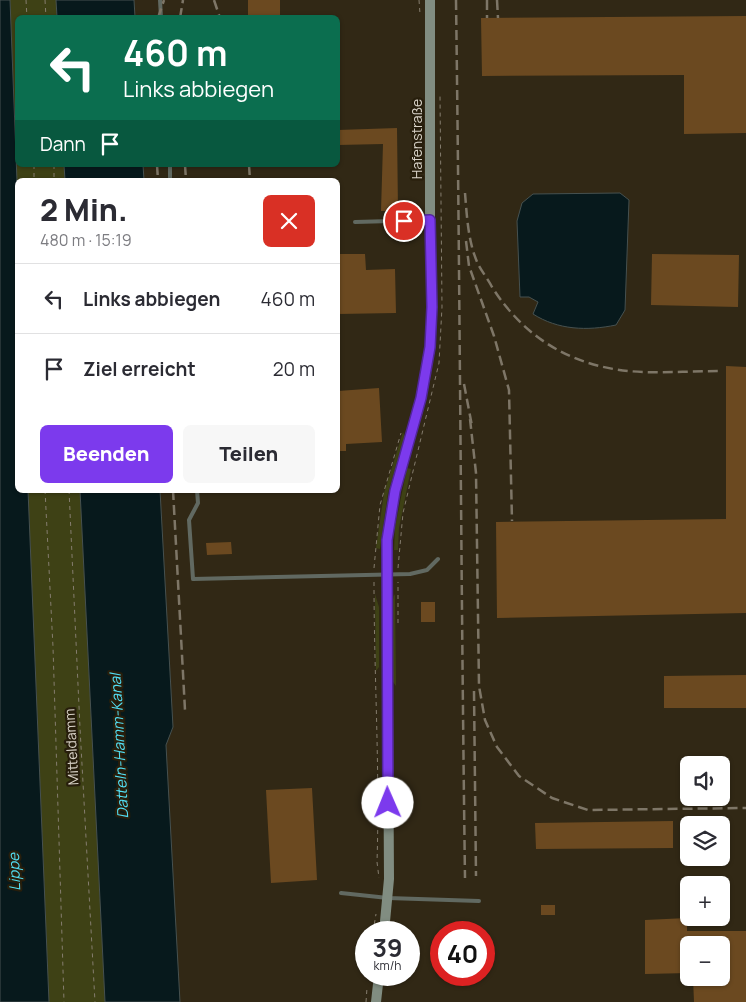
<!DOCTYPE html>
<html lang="de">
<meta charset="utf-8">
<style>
body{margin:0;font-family:Manrope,sans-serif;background:#f7f7f7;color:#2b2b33;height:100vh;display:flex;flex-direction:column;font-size:19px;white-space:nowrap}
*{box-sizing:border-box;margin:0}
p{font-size:16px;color:#7c7c81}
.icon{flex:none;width:28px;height:28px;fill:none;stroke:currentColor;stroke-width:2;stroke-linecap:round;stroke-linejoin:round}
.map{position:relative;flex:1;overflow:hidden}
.side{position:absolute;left:15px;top:178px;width:325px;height:315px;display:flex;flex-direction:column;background:#fff;border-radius:8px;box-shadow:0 1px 4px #0004}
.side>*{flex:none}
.top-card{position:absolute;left:15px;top:15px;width:325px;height:152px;border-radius:8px;box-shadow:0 1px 4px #0004;background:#0b6e4f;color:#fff;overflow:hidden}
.controls{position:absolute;left:680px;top:756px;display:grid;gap:10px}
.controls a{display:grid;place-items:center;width:50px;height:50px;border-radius:8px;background:#fff;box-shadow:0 1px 4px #0004;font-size:25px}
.speed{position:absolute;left:355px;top:921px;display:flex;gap:10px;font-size:25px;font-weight:700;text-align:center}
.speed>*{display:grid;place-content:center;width:65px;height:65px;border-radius:50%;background:#fff;box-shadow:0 1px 4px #0004;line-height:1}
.speed small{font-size:12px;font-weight:400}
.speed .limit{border:8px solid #d22;background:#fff;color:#111}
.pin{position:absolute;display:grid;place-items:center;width:42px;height:42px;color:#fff;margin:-21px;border:2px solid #fff;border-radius:50%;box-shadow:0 1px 5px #0007}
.me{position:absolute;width:55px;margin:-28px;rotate:359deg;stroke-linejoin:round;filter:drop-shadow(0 0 4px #0008)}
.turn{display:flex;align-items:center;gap:18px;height:105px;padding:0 25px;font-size:22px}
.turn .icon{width:65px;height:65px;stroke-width:2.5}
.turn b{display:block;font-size:35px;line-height:42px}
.then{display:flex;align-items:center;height:48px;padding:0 25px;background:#0003;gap:10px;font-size:19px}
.round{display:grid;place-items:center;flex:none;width:52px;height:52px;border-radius:8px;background:#f7f7f7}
.headline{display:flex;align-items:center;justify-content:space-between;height:85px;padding:0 25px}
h1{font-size:30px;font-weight:800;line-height:38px}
.cta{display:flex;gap:10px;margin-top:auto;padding:10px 25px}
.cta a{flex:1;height:58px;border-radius:8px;background:#7c3aed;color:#fff;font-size:20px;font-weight:800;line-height:58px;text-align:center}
.cta a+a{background:#f7f7f7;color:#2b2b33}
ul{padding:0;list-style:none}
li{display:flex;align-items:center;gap:15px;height:70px;padding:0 25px;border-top:1px solid #e1e1e2}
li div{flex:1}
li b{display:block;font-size:19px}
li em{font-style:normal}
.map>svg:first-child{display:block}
</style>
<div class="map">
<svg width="746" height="1002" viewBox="0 0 746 1002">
<rect width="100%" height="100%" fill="#312815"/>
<!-- green -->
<path fill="#3e4115" d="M10,0H56L57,17L18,18V165H64L65,180H18L17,207Z
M403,432L405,437L388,493L380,549L376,548L384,493Z
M407,468L411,469L399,528L398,550H394L395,527Z
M28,490H80L105,1002H49Z
M375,594L379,607V667L376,671Z
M394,594L395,596L396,686L393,682L392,604Z"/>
<!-- water -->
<path fill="#07191c" stroke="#465150" d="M0,0H10L18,207V490H28L49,1002H0Z
M56,0H134L135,17H57Z
M64,165H143L144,180H65Z
M620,193L629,200L625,310L616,325C587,331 558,330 533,314L538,302L529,297H520L517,221L522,203L533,194Z
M80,490H160L173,727L166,745L180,1002H105Z"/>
<!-- building -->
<path fill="#6b4920" d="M248,0H280V18H248Z
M746,16V133L684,134V75L482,76L481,18Z
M397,128L398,211H381L383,144L338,145V130Z
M338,254H365L366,270L395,269L396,313L338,314Z
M652,254L739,255L738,307L651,305Z
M726,366L746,367V613L497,618L496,522L726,519Z
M379,388L382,442L346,444V451H338V391Z
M231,542L232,554L207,555L206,543Z
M421,602H435V622H421Z
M746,675V708H664V676Z
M312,788L317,880L271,883L266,790Z
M673,821V848L536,849L535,823Z
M541,905H555V915H541Z
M687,918V931H746V1002H694L693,978H721V945H689V973L645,974V920Z"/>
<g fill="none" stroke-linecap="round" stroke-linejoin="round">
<!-- path -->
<path stroke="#857d6e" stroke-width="1" stroke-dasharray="4 4" stroke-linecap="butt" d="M26,0L27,18
M45,0L46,18
M419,0L420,14
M34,165V180
M54,165V180
M45,490L53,647L64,1002
M69,490L80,728L95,1002
M374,568L380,505L401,433
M398,568L403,513L439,363L442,307L440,94
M374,582C374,676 380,769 377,862L379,878
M398,623V582
M373,932L376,914
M366,1002L367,988"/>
<!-- lane -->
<path stroke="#616961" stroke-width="4" d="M160,0L161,18
M170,165V180
M355,222L428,220
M197,490L198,503L189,520L193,579L410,574L427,570L438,559
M341,893L388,898L479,901"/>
<!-- secondary -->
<path stroke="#818d81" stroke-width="10" d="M384,932L389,879L387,540L395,491L421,398L430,347L432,307L430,220V0
M376,1002L379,975"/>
<!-- rail -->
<path stroke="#7e7667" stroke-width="2.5" stroke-dasharray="10 5" stroke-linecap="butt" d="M214,0L220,18
M456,0C460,293 461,585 465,878
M487,0V18
M497,0L498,18
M158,18L164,0
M180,18L183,0
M157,165L158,180
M185,165L186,180
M249,165L250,180
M465,193C467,217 468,242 478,264C482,272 488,279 492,287C527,342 579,370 644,372C669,373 695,371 720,371
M466,241L469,266L494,336L509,390L512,521
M464,384L472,426
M470,419L476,473L479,686L485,720L497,747L519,776L552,798L588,810L746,808
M173,490L185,710
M474,691L476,876"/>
</g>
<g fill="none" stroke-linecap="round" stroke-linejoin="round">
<defs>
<path id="route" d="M388,803L387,540L395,491L421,398L430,347L432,307L430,220L404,221"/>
</defs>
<!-- route casing -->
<use href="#route" stroke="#51269a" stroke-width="12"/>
<!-- route -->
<use href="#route" stroke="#7c3aed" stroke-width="9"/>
</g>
<g text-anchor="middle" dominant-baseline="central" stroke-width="4.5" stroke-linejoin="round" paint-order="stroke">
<!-- street labels -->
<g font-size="14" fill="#d9d3c8" stroke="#271e0c">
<text transform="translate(416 139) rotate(-90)">Hafenstraße</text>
<text transform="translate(71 747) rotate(-93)">Mitteldamm</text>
</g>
<!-- water labels -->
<g font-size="15" font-style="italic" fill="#52def3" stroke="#271e0c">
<text transform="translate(119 746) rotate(-93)">Datteln-Hamm-Kanal</text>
<text transform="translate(14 872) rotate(-92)">Lippe</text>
</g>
</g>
</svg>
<div class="controls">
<a><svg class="icon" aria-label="sound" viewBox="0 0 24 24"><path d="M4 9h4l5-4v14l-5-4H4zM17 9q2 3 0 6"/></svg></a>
<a><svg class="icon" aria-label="layers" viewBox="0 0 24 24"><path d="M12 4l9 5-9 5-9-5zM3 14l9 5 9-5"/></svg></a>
<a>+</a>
<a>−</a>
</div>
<div class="speed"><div>39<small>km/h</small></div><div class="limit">40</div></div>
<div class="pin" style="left:404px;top:221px;background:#d93025"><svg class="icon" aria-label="arrive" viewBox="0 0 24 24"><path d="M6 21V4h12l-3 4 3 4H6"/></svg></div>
<svg class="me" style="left:388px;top:803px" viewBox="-20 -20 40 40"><circle r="19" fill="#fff"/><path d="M0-13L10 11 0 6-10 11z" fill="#7c3aed"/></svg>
<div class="top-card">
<div class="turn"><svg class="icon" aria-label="left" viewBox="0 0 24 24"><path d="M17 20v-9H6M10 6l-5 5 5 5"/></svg><div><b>460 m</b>Links abbiegen</div></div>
<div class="then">Dann<svg class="icon" aria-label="arrive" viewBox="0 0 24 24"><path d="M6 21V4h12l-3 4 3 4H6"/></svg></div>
</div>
<section class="side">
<div class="headline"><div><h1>2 Min.</h1><p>480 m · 15:19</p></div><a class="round" style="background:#d93025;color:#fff"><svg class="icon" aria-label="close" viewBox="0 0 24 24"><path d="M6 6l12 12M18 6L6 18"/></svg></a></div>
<ul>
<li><svg class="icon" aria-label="left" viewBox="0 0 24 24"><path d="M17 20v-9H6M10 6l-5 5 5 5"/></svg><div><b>Links abbiegen</b></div><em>460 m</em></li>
<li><svg class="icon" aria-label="arrive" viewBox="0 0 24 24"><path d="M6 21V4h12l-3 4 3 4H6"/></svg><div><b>Ziel erreicht</b></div><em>20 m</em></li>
</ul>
<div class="cta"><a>Beenden</a><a>Teilen</a></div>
</section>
</div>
